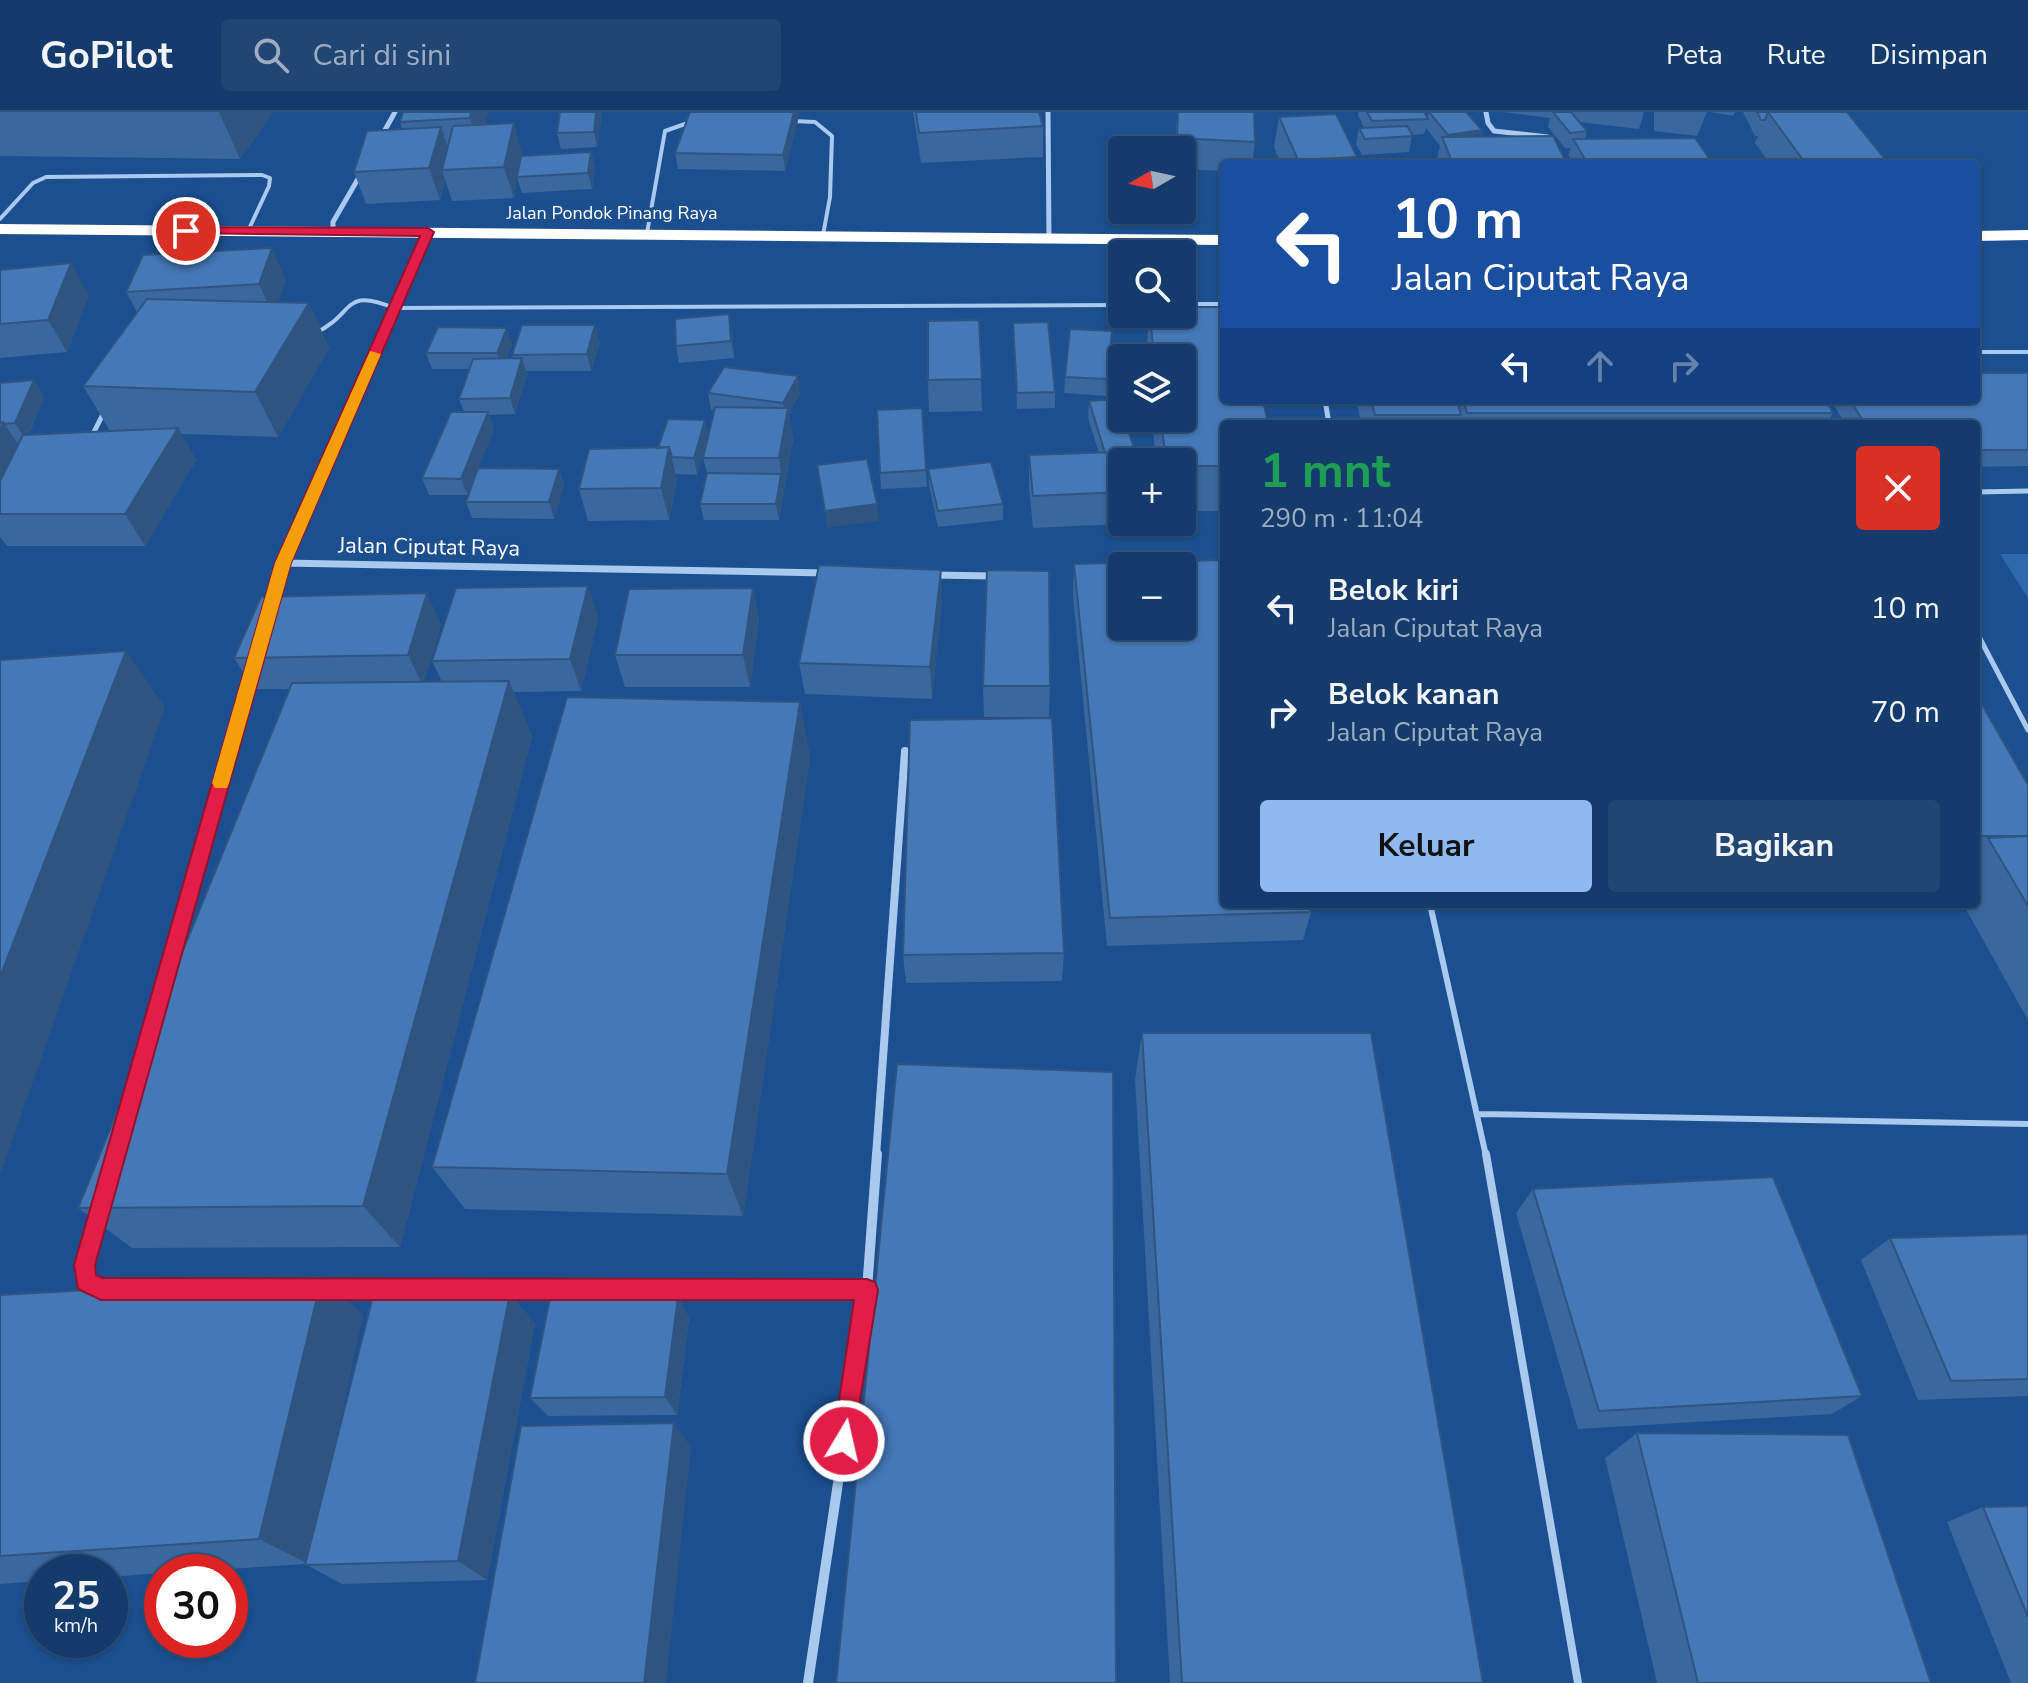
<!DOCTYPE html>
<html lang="id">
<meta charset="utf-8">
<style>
body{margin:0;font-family:"Nunito Sans",sans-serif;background:#214673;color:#f1f3f6;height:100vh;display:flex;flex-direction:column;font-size:30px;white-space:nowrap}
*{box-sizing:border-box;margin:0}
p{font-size:26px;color:#9dadc1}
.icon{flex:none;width:44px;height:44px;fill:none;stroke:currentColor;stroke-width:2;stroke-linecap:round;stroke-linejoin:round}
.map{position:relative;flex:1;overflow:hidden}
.side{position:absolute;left:1220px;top:308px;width:760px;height:488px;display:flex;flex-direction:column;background:#143b6b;border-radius:8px;box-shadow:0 2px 6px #0004,0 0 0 2px #33557e}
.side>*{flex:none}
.banner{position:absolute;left:1220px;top:48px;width:760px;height:244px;border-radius:8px;box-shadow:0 2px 6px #0004,0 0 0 2px #33557e;background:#1a4fa0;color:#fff;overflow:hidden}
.needle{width:52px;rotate:261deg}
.fabs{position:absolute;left:1108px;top:24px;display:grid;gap:16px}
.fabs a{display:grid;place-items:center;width:88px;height:88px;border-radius:8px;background:#143b6b;box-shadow:0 2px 6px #0004,0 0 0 2px #33557e;font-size:40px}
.speed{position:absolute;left:24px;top:1442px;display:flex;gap:16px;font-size:40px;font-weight:700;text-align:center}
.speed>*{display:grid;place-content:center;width:104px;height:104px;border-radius:50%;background:#143b6b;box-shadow:0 2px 6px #0004,0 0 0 2px #33557e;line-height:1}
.speed small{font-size:20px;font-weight:400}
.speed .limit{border:12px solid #d22;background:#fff;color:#111}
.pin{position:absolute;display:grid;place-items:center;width:68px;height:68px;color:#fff;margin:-34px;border:4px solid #fff;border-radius:50%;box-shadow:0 2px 8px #0007}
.me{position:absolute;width:88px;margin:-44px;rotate:9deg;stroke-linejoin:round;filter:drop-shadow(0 0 6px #0008)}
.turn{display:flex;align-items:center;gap:28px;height:168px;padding:0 40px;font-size:36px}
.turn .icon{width:104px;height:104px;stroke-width:2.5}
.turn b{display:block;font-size:56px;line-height:68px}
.lanes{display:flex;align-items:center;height:76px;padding:0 40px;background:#0003;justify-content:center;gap:40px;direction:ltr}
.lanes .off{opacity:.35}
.round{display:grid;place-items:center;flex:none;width:84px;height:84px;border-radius:8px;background:#214673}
.head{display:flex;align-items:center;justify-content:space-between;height:136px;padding:0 40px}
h1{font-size:48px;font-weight:700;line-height:60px;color:#1e9e55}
.cta{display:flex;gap:16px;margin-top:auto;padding:16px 40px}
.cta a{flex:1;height:92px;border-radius:8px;background:#90b9f0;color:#111;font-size:32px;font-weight:700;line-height:92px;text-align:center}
.cta a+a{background:#214673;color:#f1f3f6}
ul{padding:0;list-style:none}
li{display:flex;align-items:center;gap:24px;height:104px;padding:0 40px}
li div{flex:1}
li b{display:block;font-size:30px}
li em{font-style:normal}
header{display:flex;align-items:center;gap:48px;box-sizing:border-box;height:112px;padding:0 40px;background:#143b6b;border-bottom:2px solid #33557e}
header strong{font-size:38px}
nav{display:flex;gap:44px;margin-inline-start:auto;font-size:28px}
.search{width:560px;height:72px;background:#214673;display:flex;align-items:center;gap:20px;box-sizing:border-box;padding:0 28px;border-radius:8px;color:#9dadc1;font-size:30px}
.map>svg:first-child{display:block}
</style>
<header>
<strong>GoPilot</strong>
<div class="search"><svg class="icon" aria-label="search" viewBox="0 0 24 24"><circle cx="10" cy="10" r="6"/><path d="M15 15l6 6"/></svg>Cari di sini</div>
<nav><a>Peta</a><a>Rute</a><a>Disimpan</a></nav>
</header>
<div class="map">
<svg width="2028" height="1571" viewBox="0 0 2028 1571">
<rect width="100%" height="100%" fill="#1b4f8f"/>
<!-- green -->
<path fill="#2e69ad" d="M2000,442H2028V486Z"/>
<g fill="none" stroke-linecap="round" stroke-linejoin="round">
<!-- lane-far3 -->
<path stroke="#a9c9ee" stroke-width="4" d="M793,9L815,10L832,24L830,85L823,123
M0,107L33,71L46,65L262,63L270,66L269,74L248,119
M647,121L665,19L685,12
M1182,192H1224
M315,221C355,203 342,174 394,196L1122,193
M1976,240H2028"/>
<!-- lane-far2 -->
<path stroke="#a9c9ee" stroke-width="5" d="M1325,288L1329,312
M93,322L104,300
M1976,380L2028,379
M1976,519L2028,618"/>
<!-- lane-far1 -->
<path stroke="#a9c9ee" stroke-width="6" d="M1430,792L1486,1044
M1479,1002L2028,1012"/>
<!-- lane -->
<path stroke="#a9c9ee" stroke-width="8" d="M1486,1042L1578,1571"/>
<!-- street-far3 -->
<path stroke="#a9c9ee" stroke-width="5" d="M1048,0L1049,128
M1486,0L1488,11L1494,19L1548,25
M380,27L395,0
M333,119V110L362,60
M359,277L428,120"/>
<!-- street-far2 -->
<path stroke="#a9c9ee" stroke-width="7" d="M283,451L826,461
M932,463L994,464
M271,493L283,451L360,275
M235,619L252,560"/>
<!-- street-far1 -->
<path stroke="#a9c9ee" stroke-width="8" d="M149,924L236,617
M876,1044L905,639"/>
<!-- street -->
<path stroke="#a9c9ee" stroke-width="10" d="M99,1103L85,1153L86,1169L101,1177H114
M328,1177L867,1178
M808,1571L867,1178L877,1042"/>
<!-- highway -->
<path fill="#fff" fill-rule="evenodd" d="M0,112L1224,123V133L0,122Z
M2028,118V128L1976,129V119Z"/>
</g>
<!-- wall -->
<path fill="#3a679d" d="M0,0H273L240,47L0,44Z
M403,0H488L485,12L514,11L522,44L591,40L595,56L592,77L522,81L517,66L514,86L452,89L445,67L440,88L366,92L354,60L402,17L400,10Z
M602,0L597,35L561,37L557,21Z
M690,0H799V4L785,59L678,57L675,41Z
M913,0H1039L1043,14V45L921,51Z
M1177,0H1254L1255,30L1252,52H1224V59L1182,57V38H1175Z
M1358,0H1424L1427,6L1429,0L1482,18L1481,25L1567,52H1436L1440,34L1426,16L1424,22L1412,23L1409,40L1362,43L1356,32L1359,16H1364L1358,3Z
M1503,0H1644L1639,17L1579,10L1587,19L1585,27L1713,52H1574L1568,43L1571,36H1565L1548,15L1550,6Z
M1654,0H1707L1697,24L1654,19Z
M1710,0H1735L1733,4Z
M1743,0H1847L1889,52H1770L1755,31L1758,24H1755Z
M1279,5L1357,45L1356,52H1281L1274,35Z
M0,158L89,183L67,240L0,246Z
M286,168L278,190L309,191L329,236L278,325L181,322L196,348L145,434H7L0,425V271L34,268L44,285L29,322L110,319L83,274L137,200L126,180Z
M1149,202H1182L1224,312V399H1182V350H1156L1152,306H1182V246H1146Z
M979,208L982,299L929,300L928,268Z
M1013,211L1055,280V296L1017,297Z
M732,218L734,246L679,251L676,234Z
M600,230L591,259H526L527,263L515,302L489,303L494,317L478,356L559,357L564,373L554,407L472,406L466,390L468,383H429L422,366L464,300L459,287L469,257H432L426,241L512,232L507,246H513L512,243Z
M1111,236L1106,284L1064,281L1065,265Z
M2028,261V354L1976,355V312H1845L1831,288H1976Z
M708,281H800L789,302L793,328L779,408H704L700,392L707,361L703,346L707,329L697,363L675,362L677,368L669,408L588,409L579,377L658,336L705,308L708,324L714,298H711Z
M1356,288H1826L1833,301L1827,312H1461L1460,308L1458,312H1362Z
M1089,289L1135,339L1134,350H1122V356L1118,357L1122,379L1120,412L1033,416L1029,375V343L1099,341L1088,306Z
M922,296L927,375L881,377L880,361Z
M928,357L1003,392V408L938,415L929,373Z
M1074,452L1311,800L1303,828L1107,834L1073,484Z
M588,474L598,506L581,579L513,580L532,624L400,1135L132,1136L78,1096L290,577H254L234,546L441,512L424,570H442L432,549Z
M753,476L759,508L750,575H625L615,543Z
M942,490L932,587L805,582L799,551Z
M983,574H1050L1049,605H984Z
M1976,582L2028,673V908L1963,792H1976Z
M810,644L743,1104L465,1097L432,1055Z
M1064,841L1062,869L906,871L903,843Z
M1142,921L1483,1571H1170L1135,967Z
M1533,1077L1862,1284L1832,1302L1578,1317L1516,1101Z
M2028,1122V1284L1918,1288L1861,1148L1890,1126Z
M0,1183L363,1202L332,1345L535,1211L487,1468L342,1472L305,1452L183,1460H162V1461L110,1465V1460H42V1469L0,1472Z
M678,1185L689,1206L677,1303L548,1304L530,1286Z
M1637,1321L1931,1571H1657L1605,1346Z
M2028,1394V1571H2011L1947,1410L1983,1395Z"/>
<!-- shaded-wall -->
<path fill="#305480" d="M219,0H273L240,47Z
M471,0H488L479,37L470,6Z
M596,0H602L597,35L594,20Z
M794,0H799V4L785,59L783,43Z
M514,11L522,41L514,86L504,55Z
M441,15L451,46L442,58L445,67L440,88L429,56Z
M1482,18L1478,34L1445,32L1448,23Z
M591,40L595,56L592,77L588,61Z
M272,136L286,168L273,204L259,172Z
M71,151L89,183L67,240L48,208Z
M309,191L329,236L278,325L255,280Z
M729,202L732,218L734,246L731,229Z
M595,213L600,230L591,259L587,242Z
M507,216L512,232L503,258L497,241Z
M522,246L527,263L515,302L510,286Z
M798,264L800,281L789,302L793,328L779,408L776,392L781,362L779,346L786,308L783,291Z
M34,268L44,285L26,328L15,311Z
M488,300L494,317L468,383L461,367Z
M705,308L709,325L697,363L694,346Z
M3,310L25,342L0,394V316Z
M178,316L196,348L145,434L125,402Z
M669,335L677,368L669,408L661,376Z
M559,357L564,373L554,407L549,390Z
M877,392L879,409L827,416L825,399Z
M941,458L942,490L932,587L930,555Z
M588,474L598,506L581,579L570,547Z
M753,476L759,508L750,575L743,543Z
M427,481L441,512L423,574L408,543Z
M126,539L165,595L0,1063V865Z
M509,569L532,624L400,1135L363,1094Z
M800,590L810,644L743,1104L727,1062Z
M322,1165L363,1202L309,1452L259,1427Z
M510,1181L535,1211L487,1468L458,1449Z
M678,1185L689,1206L677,1303L665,1285Z
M674,1311L691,1335L666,1571H644Z"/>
<!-- building -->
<path fill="#4478b7" stroke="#305480" stroke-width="2" fill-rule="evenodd" d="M403,0H471L470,6L400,10Z
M560,0H596L594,20L557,21Z
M690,0H794L783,43L675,41Z
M916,0H1039L1043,14L919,21Z
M1178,0H1254L1255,30L1177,26Z
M1367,0H1424L1428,7L1372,9Z
M1429,0H1466L1482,18L1448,23Z
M1553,0H1571L1587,19L1570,21Z
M1757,0H1786H1768L1765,8H1761Z
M1768,0H1847L1889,52H1806Z
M1336,2L1357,45L1298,48L1279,5Z
M514,11L504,55L442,58L453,14Z
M1407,14L1413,24L1365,27L1359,16Z
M441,15L429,56L354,60L367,19Z
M1553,24L1567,52H1453L1442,25Z
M1695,26L1713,52H1588L1573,27Z
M591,40L588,61L517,65L521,44Z
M272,136L259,172L126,180L143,143Z
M71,151L48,208L0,212V158Z
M147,187L309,191L255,280L83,274Z
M1182,195H1224V288H1263L1268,312H1224V354H1182V350H1166L1161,306H1182V246H1154L1150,202H1182Z
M729,202L731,229L676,234L675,207Z
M979,208L982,267L928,268V209Z
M1048,210L1055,280L1017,281L1013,211Z
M522,213H595L587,242L512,243Z
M438,215L507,216L497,241H426Z
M1070,217L1112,219L1107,267L1065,265Z
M522,246L510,286L459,287L473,247Z
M724,255L798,264L783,291L708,281Z
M1976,261H2028V338H1976V312H1865L1850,288H1976Z
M34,268L15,311L4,312L3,310L0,311V271Z
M1118,287L1122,299V306H1124L1135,339L1105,341L1089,289Z
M1371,288H1457L1461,303H1375Z
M1463,288H1826L1833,301H1467Z
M715,295L788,296L779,346H703Z
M922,296L926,358L880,361L877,298Z
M451,300H488L461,367L422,366Z
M668,307L705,308L694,346L672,345L669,335L658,336Z
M178,316L125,402H0V369L23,323Z
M669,335L661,376L579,377L589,337Z
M1116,340L1122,380L1033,384L1029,343Z
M867,347L877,392L825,399L817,353Z
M991,350L1003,392L938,399L928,357Z
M478,356L559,357L549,390H466Z
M707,361L781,362L776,392H700Z
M1224,448V792H1309L1311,800L1110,806L1074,452ZM1122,454H1182V514H1122Z
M819,453L941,458L930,555L799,551Z
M987,458L1049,459L1050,574H983Z
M588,474L570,547L432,549L456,476Z
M753,476L743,543H615L629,477Z
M427,481L408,543L234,546L261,485Z
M126,539L0,865V548Z
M509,569L363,1094L78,1096L292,571Z
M1976,582L2028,673V724H1976Z
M567,585L800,590L727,1062L432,1055Z
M1052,606L1064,841L903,843L910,608Z
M2028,724V794L1988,726Z
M1142,921H1371L1483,1571H1182Z
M897,952L1113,960L1116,1571H836Z
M1773,1065L1862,1284L1599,1299L1533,1077Z
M2028,1122V1267L1951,1269L1890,1126Z
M322,1165L259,1427L0,1444V1183Z
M510,1181L458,1449L305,1453L373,1184Z
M678,1185L665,1285L530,1286L550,1186Z
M674,1311L644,1571H475L521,1314Z
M1637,1321L1848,1323L1931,1571H1698Z
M2028,1394V1505L1983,1395Z"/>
<!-- route -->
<path fill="#e11d48" stroke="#92132f" stroke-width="2" d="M186,115L428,116L434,120L291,451L95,1153L96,1163L103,1166L867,1167L875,1170L878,1178L852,1337L844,1341L836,1337L833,1329L854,1188H101L78,1177L74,1153L275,451L420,124L182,121V116Z"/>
<!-- slow -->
<path fill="#f59e0b" d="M370,239L381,242L291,451L229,671L227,676H215L212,671L275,451Z"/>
<g text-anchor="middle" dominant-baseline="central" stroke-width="6" stroke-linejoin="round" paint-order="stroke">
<!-- far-street labels -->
<g font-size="18" fill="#fff" stroke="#1b4f8f">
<text x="612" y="101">Jalan Pondok Pinang Raya</text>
</g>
<!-- street labels -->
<g font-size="22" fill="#fff" stroke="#1b4f8f">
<text transform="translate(429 435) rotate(1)">Jalan Ciputat Raya</text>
</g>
</g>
</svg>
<div class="fabs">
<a><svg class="needle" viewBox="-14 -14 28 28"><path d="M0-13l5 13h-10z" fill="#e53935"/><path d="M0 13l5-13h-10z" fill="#9dadc1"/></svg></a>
<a><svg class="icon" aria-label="search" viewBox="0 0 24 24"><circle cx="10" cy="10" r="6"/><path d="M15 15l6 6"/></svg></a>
<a><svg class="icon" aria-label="layers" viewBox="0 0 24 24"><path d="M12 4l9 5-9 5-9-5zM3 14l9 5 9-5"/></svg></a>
<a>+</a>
<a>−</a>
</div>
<div class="speed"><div>25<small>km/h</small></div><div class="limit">30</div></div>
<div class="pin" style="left:186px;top:119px;background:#d93025"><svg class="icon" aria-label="arrive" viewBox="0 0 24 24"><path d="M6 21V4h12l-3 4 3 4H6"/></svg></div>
<svg class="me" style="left:844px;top:1329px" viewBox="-20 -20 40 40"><circle r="17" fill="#e11d48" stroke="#fff" stroke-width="3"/><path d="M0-11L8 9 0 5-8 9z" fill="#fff"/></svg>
<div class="banner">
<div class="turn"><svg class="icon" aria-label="left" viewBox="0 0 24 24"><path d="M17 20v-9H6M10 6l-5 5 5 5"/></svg><div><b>10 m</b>Jalan Ciputat Raya</div></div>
<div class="lanes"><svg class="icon" aria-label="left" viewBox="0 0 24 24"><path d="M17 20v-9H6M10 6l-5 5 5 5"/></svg><svg class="icon off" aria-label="ahead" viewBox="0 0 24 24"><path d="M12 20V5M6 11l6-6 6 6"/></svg><svg class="icon off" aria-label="right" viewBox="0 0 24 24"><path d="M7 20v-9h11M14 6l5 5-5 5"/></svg></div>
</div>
<section class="side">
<div class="head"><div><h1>1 mnt</h1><p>290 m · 11:04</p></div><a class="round" style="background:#d93025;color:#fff"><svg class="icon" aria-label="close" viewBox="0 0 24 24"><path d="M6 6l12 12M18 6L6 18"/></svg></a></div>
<ul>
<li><svg class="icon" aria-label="left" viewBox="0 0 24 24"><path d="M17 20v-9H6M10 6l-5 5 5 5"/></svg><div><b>Belok kiri</b><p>Jalan Ciputat Raya</p></div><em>10 m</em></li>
<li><svg class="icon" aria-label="right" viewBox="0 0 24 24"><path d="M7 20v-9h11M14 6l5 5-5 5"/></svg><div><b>Belok kanan</b><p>Jalan Ciputat Raya</p></div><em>70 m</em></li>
</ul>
<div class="cta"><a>Keluar</a><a>Bagikan</a></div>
</section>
</div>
